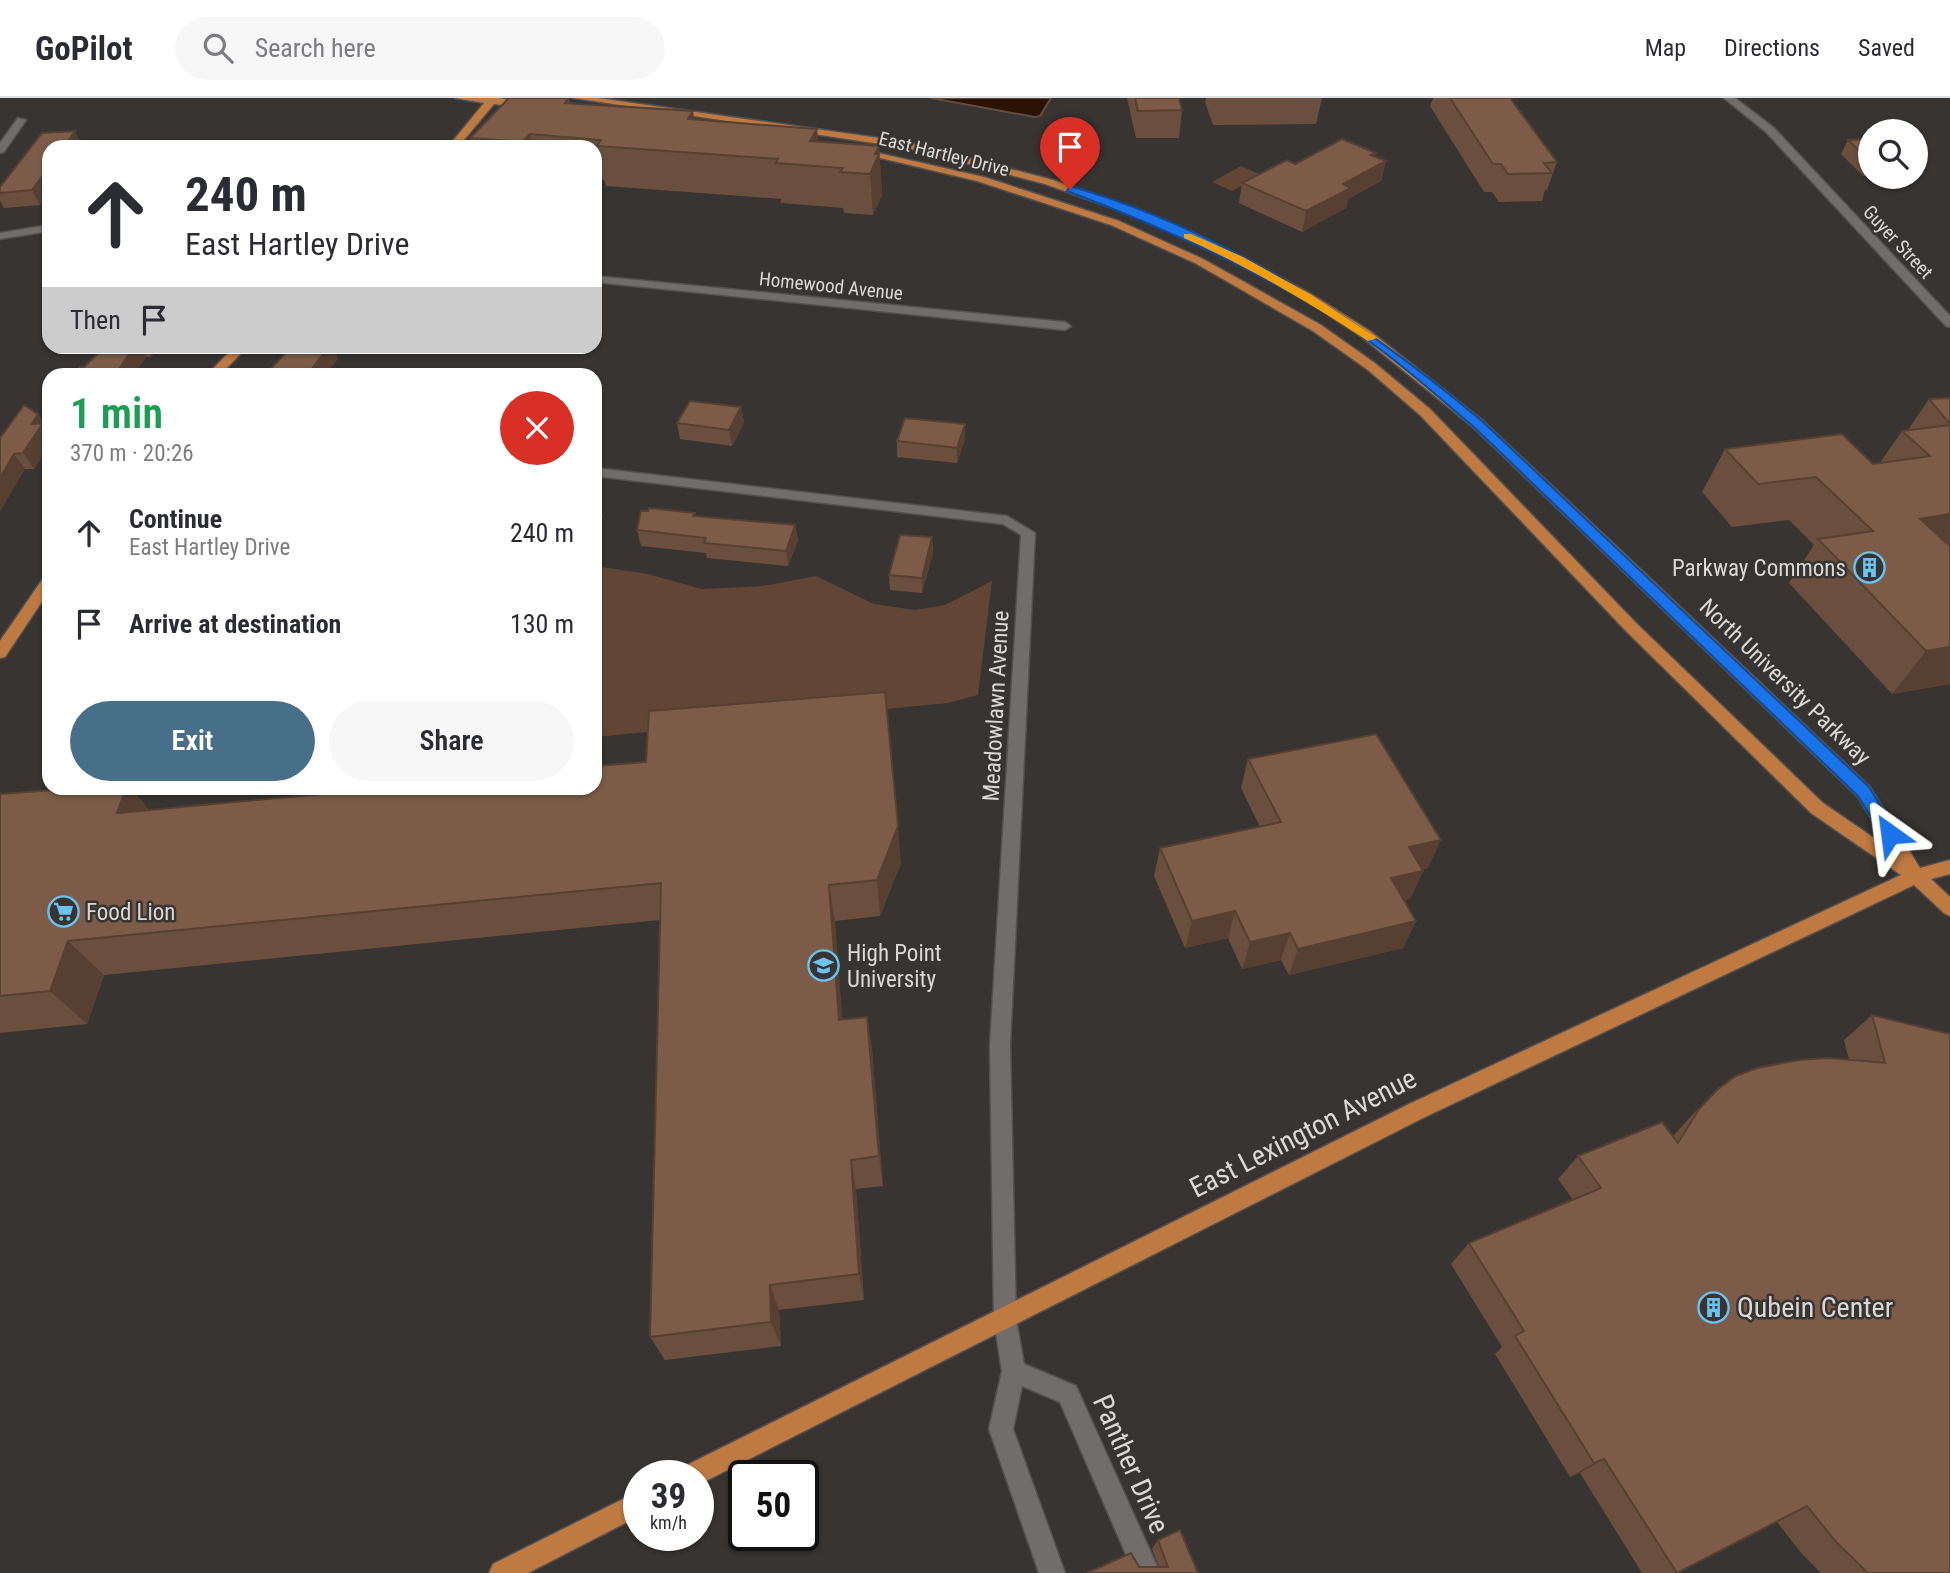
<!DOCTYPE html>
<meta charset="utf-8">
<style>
body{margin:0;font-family:"Roboto Condensed",sans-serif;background:#f7f7f7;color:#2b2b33;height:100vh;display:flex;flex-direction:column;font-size:26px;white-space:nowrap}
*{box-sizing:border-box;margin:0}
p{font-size:23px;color:#7c7c81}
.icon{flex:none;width:38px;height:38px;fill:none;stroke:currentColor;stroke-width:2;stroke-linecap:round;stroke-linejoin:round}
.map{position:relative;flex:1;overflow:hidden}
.side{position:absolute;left:42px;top:270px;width:560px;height:427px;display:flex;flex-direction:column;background:#fff;border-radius:21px;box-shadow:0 2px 5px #0004}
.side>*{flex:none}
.top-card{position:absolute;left:42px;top:42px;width:560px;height:214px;border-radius:21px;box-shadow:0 2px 5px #0004;background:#fff;color:#2b2b33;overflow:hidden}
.buttons{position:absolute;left:1858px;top:21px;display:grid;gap:14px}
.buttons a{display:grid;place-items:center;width:70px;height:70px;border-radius:50%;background:#fff;box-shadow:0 2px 5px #0004;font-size:35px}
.speed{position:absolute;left:623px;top:1362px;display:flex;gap:14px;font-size:35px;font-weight:700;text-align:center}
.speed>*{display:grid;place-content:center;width:91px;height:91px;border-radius:50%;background:#fff;box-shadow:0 2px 5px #0004;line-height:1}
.speed small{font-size:18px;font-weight:400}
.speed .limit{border:4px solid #111;border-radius:10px;background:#fff;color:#111}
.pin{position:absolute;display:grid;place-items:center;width:60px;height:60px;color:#fff;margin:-72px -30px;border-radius:50% 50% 50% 0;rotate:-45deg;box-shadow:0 0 7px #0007}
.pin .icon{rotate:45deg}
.me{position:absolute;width:77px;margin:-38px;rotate:329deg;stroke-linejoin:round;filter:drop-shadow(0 0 5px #0008)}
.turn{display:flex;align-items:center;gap:24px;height:147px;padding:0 28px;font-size:32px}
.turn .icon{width:91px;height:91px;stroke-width:2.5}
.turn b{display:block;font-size:49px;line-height:60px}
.then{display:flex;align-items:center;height:66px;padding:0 28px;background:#0003;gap:14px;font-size:26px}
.round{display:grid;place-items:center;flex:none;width:74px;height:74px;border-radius:37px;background:#f7f7f7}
.headline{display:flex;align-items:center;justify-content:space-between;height:119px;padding:0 28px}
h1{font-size:42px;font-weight:600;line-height:52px;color:#1e9e55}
.primary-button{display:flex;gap:14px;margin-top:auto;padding:14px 28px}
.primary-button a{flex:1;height:80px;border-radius:42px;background:#486f89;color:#fff;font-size:28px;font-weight:600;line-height:80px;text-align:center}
.primary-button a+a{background:#f7f7f7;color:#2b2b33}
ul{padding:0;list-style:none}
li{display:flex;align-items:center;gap:21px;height:91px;padding:0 28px}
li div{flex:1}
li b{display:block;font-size:26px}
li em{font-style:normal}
header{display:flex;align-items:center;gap:42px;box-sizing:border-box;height:98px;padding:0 35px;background:#fff;border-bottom:2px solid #e1e1e2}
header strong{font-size:33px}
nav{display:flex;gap:38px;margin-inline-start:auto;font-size:24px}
.search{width:490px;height:63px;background:#f7f7f7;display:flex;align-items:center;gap:18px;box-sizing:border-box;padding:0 24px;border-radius:38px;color:#7c7c81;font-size:26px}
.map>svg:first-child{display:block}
</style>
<header>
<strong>GoPilot</strong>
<div class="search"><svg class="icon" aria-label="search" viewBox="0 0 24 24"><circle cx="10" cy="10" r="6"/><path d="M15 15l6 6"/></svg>Search here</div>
<nav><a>Map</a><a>Directions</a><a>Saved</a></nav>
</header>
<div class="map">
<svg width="1950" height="1475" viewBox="0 0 1950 1475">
<rect width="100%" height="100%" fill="#373432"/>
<!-- green -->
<path fill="#614635" d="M1241,68L1262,77L1232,93L1212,84Z
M595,468L648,476L702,491L763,488L816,478L874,506L915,512L945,507L992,483L978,597L948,605L595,639Z"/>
<!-- water -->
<path fill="#2c1201" stroke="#604e42" stroke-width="2" d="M931,0H1051L1040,18L1035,19Z"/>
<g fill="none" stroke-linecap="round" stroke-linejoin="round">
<defs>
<path id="minor" d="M1724,0H1735L1774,30L1950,218V229L1946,228L1766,34Z
M18,20L26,22L4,54L0,55V45Z
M49,127V133L0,141V135Z
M595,178L1065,224L1071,228L1065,232L595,184Z
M595,370L1007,418L1035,435L1010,947L1016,1222L1024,1266L1076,1288L1160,1475H1134L1060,1304L1022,1288L1013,1331L1065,1475H1039L989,1331L1002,1273L994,1222L990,947L1021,437L1003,426L595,378Z"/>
<path id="major" d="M455,0H499L532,7L527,10L494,6L458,49H448L484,5Z
M573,0H598L907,44L1053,82L1151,117L1243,159L1311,196L1370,233L1483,323L1636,467L1870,689L1920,770L1950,762V776L1931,781L1950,799V818L1944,815L1914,787L1423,1020L698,1387V1377H682L685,1368L1409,1006L1901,777L1811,715L1627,534L1420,317L1368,272L1313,233L1195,165L1111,127L977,83L851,53L856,50L984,79L1119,123L1203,161L1321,227L1376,266L1430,311L1637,526L1823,705L1890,751L1858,699L1473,329L1362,239L1303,200L1235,163L1143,121L1045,86L907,50Z
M235,248H248L221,276H208Z
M49,477V493L5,559L0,560V543L44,479Z
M639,1393V1418L528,1475H489L493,1466Z"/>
</defs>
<!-- minor casing -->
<use href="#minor" stroke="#53514f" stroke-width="3"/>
<!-- major casing -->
<use href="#major" stroke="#53514f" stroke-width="3"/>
<!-- minor -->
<use href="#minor" fill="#706d6b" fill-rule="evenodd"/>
<!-- major -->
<use href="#major" fill="#bf7a41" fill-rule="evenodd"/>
</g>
<!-- wall -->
<path fill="#6b4f3e" d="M569,0L570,5L694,21L818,43L879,48L882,97L873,117L844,115L843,110L781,105V101L606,88L604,82L595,81V49H473L470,40Z
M1127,0H1179L1182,12L1179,40H1136Z
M1206,0H1322L1316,26L1213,27L1205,4Z
M1433,0H1510L1557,64L1547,92H1545L1542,103L1499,104L1492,94H1484L1430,8Z
M1871,41V78H1863L1841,56L1848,42Z
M82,48L40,107L4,110L0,103V89Z
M1375,59L1386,63L1381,83L1348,101L1346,110L1302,134L1239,105L1242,85L1295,66Z
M106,248H162L151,259H146L134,276H75Z
M1950,300V586L1892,596L1789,485L1814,447L1789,422L1732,429L1702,394L1725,351L1873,366L1880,365L1902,333L1908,332L1929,301Z
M741,309L744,324L732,348L680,341L677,325Z
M38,316L48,331L49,348L34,371H25L0,340Z
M965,341L957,365L897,359V343Z
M695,415V418L795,427L798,442L788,468L707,460L706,455L641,448L637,432Z
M932,439L933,455L922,495L890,492L889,477Z
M1248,661L1428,770L1422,771L1423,773L1410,801L1404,802L1416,823L1403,850L1289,877L1281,862L1242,871L1228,840L1185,850L1154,778L1160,750L1260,729L1241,690Z
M131,690L149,712L901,765L880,818L835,823L842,922L867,919L872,952L883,1088L856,1091L864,1202L779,1212L781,1248L665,1262L650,1239L660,822L104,877L87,926L0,935V696Z
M1872,917L1950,936V1475H1821L1802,1456L1777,1424L1677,1475H1642L1580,1375L1570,1379L1495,1256L1502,1249L1451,1166L1469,1145L1573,1102L1558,1081L1578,1058L1673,1038L1694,1015L1718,991L1849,962L1844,942Z
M1158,1442L1198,1475L1139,1469H1159L1152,1451Z"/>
<!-- shaded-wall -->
<path fill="#574032" d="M693,13L699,53L688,21Z
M817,31L821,68L810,43Z
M75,33L82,48L81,49H64Z
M530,36L533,49H523L522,44Z
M879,48L882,97L873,117L870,76L875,56Z
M1376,55L1372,70L1386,63L1381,83L1348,101L1346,110L1302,134L1306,113L1343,86L1371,57Z
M49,69V94L40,107L32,92Z
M134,248H140L146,259L134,276H116Z
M145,248H162L151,259Z
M327,248H339L340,252L336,256L338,261L326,276H308Z
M741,309L744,324L732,348L729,332Z
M38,316L48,331L49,348L34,371L23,355L32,326Z
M965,326V341L957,365V350Z
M14,356L25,371L0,414V380Z
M599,404L603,419L595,434V411Z
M1950,416V454L1920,421Z
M795,427L798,442L788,468L786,453Z
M932,439L933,455L922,495V480Z
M1950,549V586L1892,596L1926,553Z
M126,690H131L158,723L117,715Z
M898,728L901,765L880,818L877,782Z
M1441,742L1428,770L1397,777L1409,749Z
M1423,773L1410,801L1379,808L1391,780Z
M829,787L835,823L845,955L839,922Z
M1235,813L1228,840L1185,850L1192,823Z
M1416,823L1403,850L1289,877L1298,851Z
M1290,835L1281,862L1242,871L1250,844Z
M68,843L104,877L87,926L50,893Z
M867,919L872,952L883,1088L879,1058Z
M851,1062L856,1091L864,1202L859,1176Z
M770,1187L779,1212L781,1248L771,1224Z
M1604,1361L1580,1375L1570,1379L1594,1365Z"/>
<!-- building -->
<path fill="#7c5c48" stroke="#574032" stroke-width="2" d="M509,0H569L565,5L693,13L688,21L817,31L810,43L879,48L875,56H879L870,76L840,74L843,70L776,65L778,61L597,48L601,42L530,36L522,44L470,40Z
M1135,0H1179L1182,12L1138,13Z
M1450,0H1510L1557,64L1544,65L1552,75L1508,76L1501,66H1493Z
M75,33L64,49H49V69L32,92L0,95V89L42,35Z
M1342,41L1376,55L1371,57L1386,63L1343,86L1351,90L1306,113L1242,85L1287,62L1295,66Z
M1871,41V64L1848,42Z
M106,248H134L116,276H75L80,269H84Z
M292,248H329L308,276H266Z
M1950,300V326L1929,301Z
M690,303L741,309L729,332L677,325Z
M24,307L38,316L32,326L43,325L23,355L14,356L0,380V340Z
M905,320L965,326L957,350L897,343Z
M1950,327V416L1920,421L1950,448V549L1926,553L1818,441L1873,433L1816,379L1758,386L1725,351L1842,336L1873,366L1930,358L1902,333Z
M649,410L695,415L693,418L795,427L786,453L704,445L706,440L637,432L641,413H648Z
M900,437L932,439L922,480L889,477Z
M885,594L898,728L877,782L829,787L839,922L867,919L879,1058L851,1062L859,1176L770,1187L771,1224L650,1239L661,785L68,843L50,893L0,898V696L80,690H126L117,715L322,696L324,690H595V668L646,664L649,613Z
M1376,636L1441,742L1409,749L1423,773L1391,780L1416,823L1298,851L1290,835L1250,844L1235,813L1192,823L1160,750L1281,724L1248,661Z
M1872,917L1950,936V1475H1868L1836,1444L1807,1408L1677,1475L1604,1361L1594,1365L1515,1238L1524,1233L1469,1145L1601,1090L1578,1058L1662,1024L1678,1045L1699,1011L1718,991L1736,978L1757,970L1799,962L1829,960L1885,965Z
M1180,1432L1198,1475H1087L1131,1455L1139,1469H1168L1158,1442Z"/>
<!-- route -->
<path fill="#1a73e8" stroke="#114b97" stroke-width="2" d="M1070,88C1224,132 1361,222 1482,323L1869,689L1898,736L1895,740H1884L1858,698L1474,329C1431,293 1388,253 1340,224C1253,170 1163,129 1067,93Z"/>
<!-- slow -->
<path fill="#f59e0b" d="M1184,136H1191L1243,159L1310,196L1377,240L1368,243C1308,204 1249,169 1184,140Z"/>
<!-- icons -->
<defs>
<symbol id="building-ring" viewBox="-11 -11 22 22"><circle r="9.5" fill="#373432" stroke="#6bc3f2" stroke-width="1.5"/><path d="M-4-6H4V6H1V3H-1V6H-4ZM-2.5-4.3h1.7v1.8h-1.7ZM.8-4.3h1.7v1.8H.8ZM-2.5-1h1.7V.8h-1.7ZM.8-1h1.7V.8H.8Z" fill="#6bc3f2"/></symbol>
<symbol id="supermarket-ring" viewBox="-11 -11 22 22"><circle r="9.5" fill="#373432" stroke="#6bc3f2" stroke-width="1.5"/><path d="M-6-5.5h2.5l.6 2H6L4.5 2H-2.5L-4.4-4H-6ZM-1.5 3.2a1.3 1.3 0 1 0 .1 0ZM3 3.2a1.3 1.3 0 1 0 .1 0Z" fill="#6bc3f2"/></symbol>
<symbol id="university-ring" viewBox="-11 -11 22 22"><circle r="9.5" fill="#373432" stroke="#6bc3f2" stroke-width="1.5"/><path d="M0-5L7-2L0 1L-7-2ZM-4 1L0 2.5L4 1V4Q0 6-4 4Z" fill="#6bc3f2"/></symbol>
</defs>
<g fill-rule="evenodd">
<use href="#building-ring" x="1852" y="452" width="35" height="35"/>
<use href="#supermarket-ring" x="46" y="796" width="35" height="35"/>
<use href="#university-ring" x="806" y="850" width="35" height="35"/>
<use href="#building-ring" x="1696" y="1192" width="35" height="35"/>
</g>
<g text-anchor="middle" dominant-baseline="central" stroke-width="5" stroke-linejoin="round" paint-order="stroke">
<!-- far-street labels -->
<g font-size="19" fill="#dbd9d8" stroke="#373432">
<text transform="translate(944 56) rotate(14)">East Hartley Drive</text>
<text transform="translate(1898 144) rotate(47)">Guyer Street</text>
<text transform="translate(831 188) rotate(6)">Homewood Avenue</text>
</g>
<!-- poi labels -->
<g font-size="23" fill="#dbd9d8" stroke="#373432" text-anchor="start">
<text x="1846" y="470" text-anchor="end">Parkway Commons</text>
<text x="86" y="814">Food Lion</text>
<text x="847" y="855">High Point<tspan x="847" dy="26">University</tspan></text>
</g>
<!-- street labels -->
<g font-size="23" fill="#dbd9d8" stroke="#373432">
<text transform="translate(1785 584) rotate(44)">North University Parkway</text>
<text transform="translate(996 608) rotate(-87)">Meadowlawn Avenue</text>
</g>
<!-- near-street labels -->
<g font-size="28" fill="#dbd9d8" stroke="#373432">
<text transform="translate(1303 1035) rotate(-27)">East Lexington Avenue</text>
<text transform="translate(1131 1366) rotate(66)">Panther Drive</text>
</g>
<!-- near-poi labels -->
<g font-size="28" fill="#dbd9d8" stroke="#373432" text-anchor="start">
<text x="1737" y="1209">Qubein Center</text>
</g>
</g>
</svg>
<div class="buttons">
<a><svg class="icon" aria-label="search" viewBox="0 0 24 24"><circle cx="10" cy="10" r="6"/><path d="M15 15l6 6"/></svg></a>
</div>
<div class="speed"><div>39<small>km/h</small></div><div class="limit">50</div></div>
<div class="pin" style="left:1070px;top:91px;background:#d93025"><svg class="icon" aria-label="arrive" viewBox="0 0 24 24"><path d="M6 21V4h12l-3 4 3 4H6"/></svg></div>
<svg class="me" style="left:1890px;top:736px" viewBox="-20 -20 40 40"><path d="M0-17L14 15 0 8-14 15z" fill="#1a73e8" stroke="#fff" stroke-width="4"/></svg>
<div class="top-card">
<div class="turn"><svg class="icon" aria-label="ahead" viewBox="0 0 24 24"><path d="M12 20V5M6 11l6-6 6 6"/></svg><div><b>240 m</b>East Hartley Drive</div></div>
<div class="then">Then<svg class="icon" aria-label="arrive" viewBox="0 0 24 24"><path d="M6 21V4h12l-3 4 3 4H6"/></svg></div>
</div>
<section class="side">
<div class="headline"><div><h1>1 min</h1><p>370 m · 20:26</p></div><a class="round" style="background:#d93025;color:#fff"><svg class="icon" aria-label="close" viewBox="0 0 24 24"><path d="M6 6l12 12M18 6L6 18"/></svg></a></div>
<ul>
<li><svg class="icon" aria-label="ahead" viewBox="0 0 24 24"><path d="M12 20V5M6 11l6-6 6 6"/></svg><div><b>Continue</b><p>East Hartley Drive</p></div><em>240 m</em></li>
<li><svg class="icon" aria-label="arrive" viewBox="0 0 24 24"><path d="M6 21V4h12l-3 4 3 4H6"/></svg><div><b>Arrive at destination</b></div><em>130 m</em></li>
</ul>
<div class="primary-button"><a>Exit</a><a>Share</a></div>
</section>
</div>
